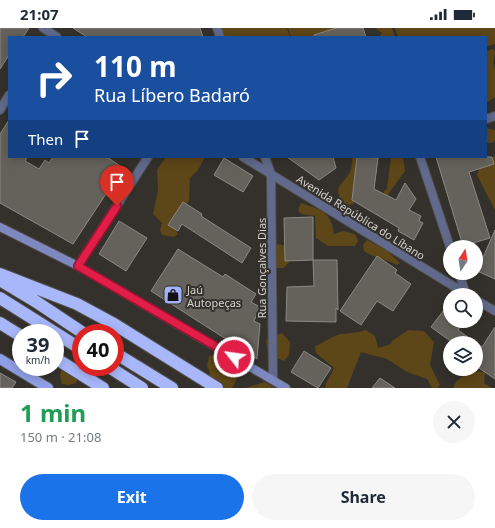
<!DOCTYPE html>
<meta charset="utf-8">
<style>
body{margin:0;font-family:"Noto Sans",sans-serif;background:#f6f6f7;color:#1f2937;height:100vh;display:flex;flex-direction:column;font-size:15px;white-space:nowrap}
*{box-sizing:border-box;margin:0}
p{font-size:13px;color:#747a83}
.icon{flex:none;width:22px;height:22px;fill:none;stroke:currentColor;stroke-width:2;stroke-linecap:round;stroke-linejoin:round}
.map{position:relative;height:360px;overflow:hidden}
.drawer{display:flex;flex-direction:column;background:#fff;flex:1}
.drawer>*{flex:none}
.hud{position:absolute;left:8px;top:8px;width:479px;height:122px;border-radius:0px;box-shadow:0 2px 10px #0003;background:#1a4fa0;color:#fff;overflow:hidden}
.needle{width:26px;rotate:12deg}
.controls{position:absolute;left:443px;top:212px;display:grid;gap:8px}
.controls a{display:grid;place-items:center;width:40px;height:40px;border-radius:50%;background:#fff;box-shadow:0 2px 10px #0003;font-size:20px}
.speed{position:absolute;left:12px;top:296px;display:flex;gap:8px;font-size:20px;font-weight:700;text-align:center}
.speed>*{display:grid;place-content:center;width:52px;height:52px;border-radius:50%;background:#fff;box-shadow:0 2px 10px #0003;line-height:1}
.speed small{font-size:10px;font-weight:400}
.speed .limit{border:6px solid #d22;background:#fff;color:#111}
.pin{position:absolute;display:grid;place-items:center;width:34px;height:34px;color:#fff;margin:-41px -17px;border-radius:50% 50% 50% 0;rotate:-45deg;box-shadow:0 0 4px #0007}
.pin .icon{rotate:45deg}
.me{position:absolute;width:44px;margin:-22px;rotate:300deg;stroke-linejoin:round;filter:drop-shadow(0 0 3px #0008)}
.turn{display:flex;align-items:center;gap:14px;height:84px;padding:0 20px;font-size:18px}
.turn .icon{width:52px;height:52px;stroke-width:2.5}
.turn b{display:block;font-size:28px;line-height:34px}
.then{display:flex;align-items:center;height:38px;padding:0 20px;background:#0003;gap:8px;font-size:15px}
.round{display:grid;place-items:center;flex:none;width:42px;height:42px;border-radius:21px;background:#f6f6f7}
.overview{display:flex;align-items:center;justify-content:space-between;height:68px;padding:0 20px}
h1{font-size:24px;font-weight:700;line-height:30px;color:#1e9e55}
.cta{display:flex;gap:8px;margin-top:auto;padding:8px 20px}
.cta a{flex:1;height:46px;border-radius:24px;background:#1a73e8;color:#fff;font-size:16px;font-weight:700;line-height:46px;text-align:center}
.cta a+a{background:#f6f6f7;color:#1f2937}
.status{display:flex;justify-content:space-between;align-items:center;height:28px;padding:0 20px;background:#fff;direction:ltr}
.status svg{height:11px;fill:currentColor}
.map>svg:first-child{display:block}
</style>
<div class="status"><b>21:07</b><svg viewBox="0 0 49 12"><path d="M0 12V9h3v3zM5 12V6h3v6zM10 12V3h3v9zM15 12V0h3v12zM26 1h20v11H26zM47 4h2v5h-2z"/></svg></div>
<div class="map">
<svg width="495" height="360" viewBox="0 0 495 360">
<rect width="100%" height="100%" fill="#34312c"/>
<!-- green -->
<path fill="#5d4617" d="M216,0H287L290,9H220Z
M288,0H349L320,9H291Z
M375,0H392L395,9H379L382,5Z
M395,0H495V16L486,19V9H398Z
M493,21L495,24L493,35L495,42V69L486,75V23Z
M486,100L495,102V112L492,115H486Z
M495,128V182L477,147L481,135Z
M166,129H205L198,142L190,150L189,173L172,197L178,206L174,209L162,207L160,202L162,195L153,186L158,162L157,142Z
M352,129H357L354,175L350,177L343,175C331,157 344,157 351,142C352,138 352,133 352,129Z
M391,129H403L405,143L386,169L384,168V163L387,161Z
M301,175C321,182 331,183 334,206L343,203L355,206L358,213L355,218H328L316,210L315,188L302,186L298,183Z
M367,212L386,222L400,235L397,237C386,231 374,230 364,223L363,217Z
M278,216L289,219L293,229L284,240H275L268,233L267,221Z
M366,302L375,308L378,320L391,316L392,313L408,302L424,303L434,314L430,337L440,357L437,360H432L427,351L407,344L387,331L361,324L347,360H325L326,356L334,340L316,325L315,318C323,315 334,307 341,306C350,305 357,305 366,302Z
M282,305L290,314L289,327L284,333L268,326L266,312Z
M219,325L227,331V339L238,349L232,360H206L201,354L210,345L207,338L209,328Z
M62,340L80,343L76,355L69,357L62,356L60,347Z
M469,343L485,344L484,355L492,360H453L456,354Z
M265,354L275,360H245Z"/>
<!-- building -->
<path fill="#65625b" stroke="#8c8882" d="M0,0H29L23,9H9V27L0,41Z
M73,0H200L203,9H87Z
M336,0H363L366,9H314V7Z
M9,92V129H27L25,133L39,141L45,132L49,135L53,129H107L123,140L73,216L0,175V106Z
M287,129H333L336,140L319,152Z
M357,129L378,130L374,161L396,172L405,155L416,171L409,182L421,188L419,193L423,195L414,212L398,203L399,200L352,172Z
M436,129H492L494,136L469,144L490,210L463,218Z
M224,130L253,148L243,164L214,147Z
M183,174L202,186L201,188L251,220L242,235L182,196L178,203L168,197Z
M313,189V232L285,233L284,190Z
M119,193L147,210L126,243L99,226Z
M495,202V251L477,243Z
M178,221L223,249L225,246L256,266L251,274L260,279L254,293L260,296L257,331L151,263Z
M377,228L397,242L395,245L411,256L393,283L377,273L361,297L340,283Z
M313,232H337L338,282L336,280V294L286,293L287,259L314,258Z
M450,274V293H465L458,302L482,319L495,299V351L476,338V315H453L431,299Z
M304,323L331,340L318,360L291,344Z
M0,345L16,354L12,360H0Z
M380,350L395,360H372Z"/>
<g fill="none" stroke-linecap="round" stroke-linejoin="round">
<defs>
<path id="street" d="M43,0L57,9
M217,0L220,9
M0,82L9,67
M486,91L495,88
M243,129L468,267
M265,129L271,146L273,352
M420,129L450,219
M78,238L148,129
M459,245L466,266
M476,272L495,283"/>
<path id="secondary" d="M0,199L78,238L286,360"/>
<path id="primary" d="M0,331L48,360"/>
<path id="highway" d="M0,246L77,276L114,296L217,360
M0,252L35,273L83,305
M0,270L81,321
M0,295L21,308
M115,325L172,360
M55,330L103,360
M109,339L142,360"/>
</defs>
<!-- street casing -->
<use href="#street" stroke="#514e49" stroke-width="10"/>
<!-- secondary casing -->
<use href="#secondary" stroke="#514e49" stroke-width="10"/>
<!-- primary casing -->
<use href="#primary" stroke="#514e49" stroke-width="12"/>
<!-- highway casing -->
<use href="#highway" stroke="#514e49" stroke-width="14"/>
<!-- street -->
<use href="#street" stroke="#616a8c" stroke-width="8"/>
<!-- secondary -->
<use href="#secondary" stroke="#7c88bf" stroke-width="8"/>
<!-- primary -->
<use href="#primary" stroke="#90a0e6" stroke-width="10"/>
<!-- highway -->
<use href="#highway" stroke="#a7b7fa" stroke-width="12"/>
</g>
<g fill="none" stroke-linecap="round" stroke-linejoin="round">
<defs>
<path id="route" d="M117,178L78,238L234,329"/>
</defs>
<!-- route casing -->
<use href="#route" stroke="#92132f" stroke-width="10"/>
<!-- route -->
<use href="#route" stroke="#e11d48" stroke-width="7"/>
</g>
<!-- icons -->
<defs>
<symbol id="shop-square" viewBox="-11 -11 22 22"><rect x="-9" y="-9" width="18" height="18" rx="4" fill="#a2b2fd" stroke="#34312c"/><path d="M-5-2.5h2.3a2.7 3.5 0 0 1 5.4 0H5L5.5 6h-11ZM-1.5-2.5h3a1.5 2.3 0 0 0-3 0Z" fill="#111"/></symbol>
</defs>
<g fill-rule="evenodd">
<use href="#shop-square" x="162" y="256" width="22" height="22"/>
</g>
<g text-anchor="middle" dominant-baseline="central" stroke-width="4" stroke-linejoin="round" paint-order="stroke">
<!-- street labels -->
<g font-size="11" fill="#d4d2ce" stroke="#34312c">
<text transform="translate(361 189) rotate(32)">Avenida República do Líbano</text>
<text transform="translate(261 240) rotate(-90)">Rua Gonçalves Dias</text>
</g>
<!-- poi labels -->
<g font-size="11" fill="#d4d2ce" stroke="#34312c" text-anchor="start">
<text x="187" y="261">Jaú<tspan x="187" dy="13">Autopeças</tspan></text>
</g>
</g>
</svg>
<div class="controls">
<a><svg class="needle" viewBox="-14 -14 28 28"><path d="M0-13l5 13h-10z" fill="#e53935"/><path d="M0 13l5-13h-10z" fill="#747a83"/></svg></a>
<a><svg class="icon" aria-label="search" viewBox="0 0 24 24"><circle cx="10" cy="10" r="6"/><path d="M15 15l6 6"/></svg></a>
<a><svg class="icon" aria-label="layers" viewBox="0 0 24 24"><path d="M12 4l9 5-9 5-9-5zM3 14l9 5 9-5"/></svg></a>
</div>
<div class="speed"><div>39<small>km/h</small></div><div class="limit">40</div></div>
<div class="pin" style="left:117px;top:178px;background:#d93025"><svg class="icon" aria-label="arrive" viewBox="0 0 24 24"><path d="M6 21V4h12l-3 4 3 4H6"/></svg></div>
<svg class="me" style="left:234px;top:329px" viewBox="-20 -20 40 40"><circle r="17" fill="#e11d48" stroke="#fff" stroke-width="3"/><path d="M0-11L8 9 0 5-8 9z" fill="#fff"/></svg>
<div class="hud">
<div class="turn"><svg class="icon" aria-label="right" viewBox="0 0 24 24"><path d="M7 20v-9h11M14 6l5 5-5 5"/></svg><div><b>110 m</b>Rua Líbero Badaró</div></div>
<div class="then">Then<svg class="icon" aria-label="arrive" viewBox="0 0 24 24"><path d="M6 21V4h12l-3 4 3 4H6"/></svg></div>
</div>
</div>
<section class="drawer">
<div class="overview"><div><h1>1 min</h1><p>150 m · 21:08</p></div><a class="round"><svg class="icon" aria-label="close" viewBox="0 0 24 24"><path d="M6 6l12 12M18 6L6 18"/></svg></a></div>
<div class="cta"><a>Exit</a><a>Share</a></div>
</section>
